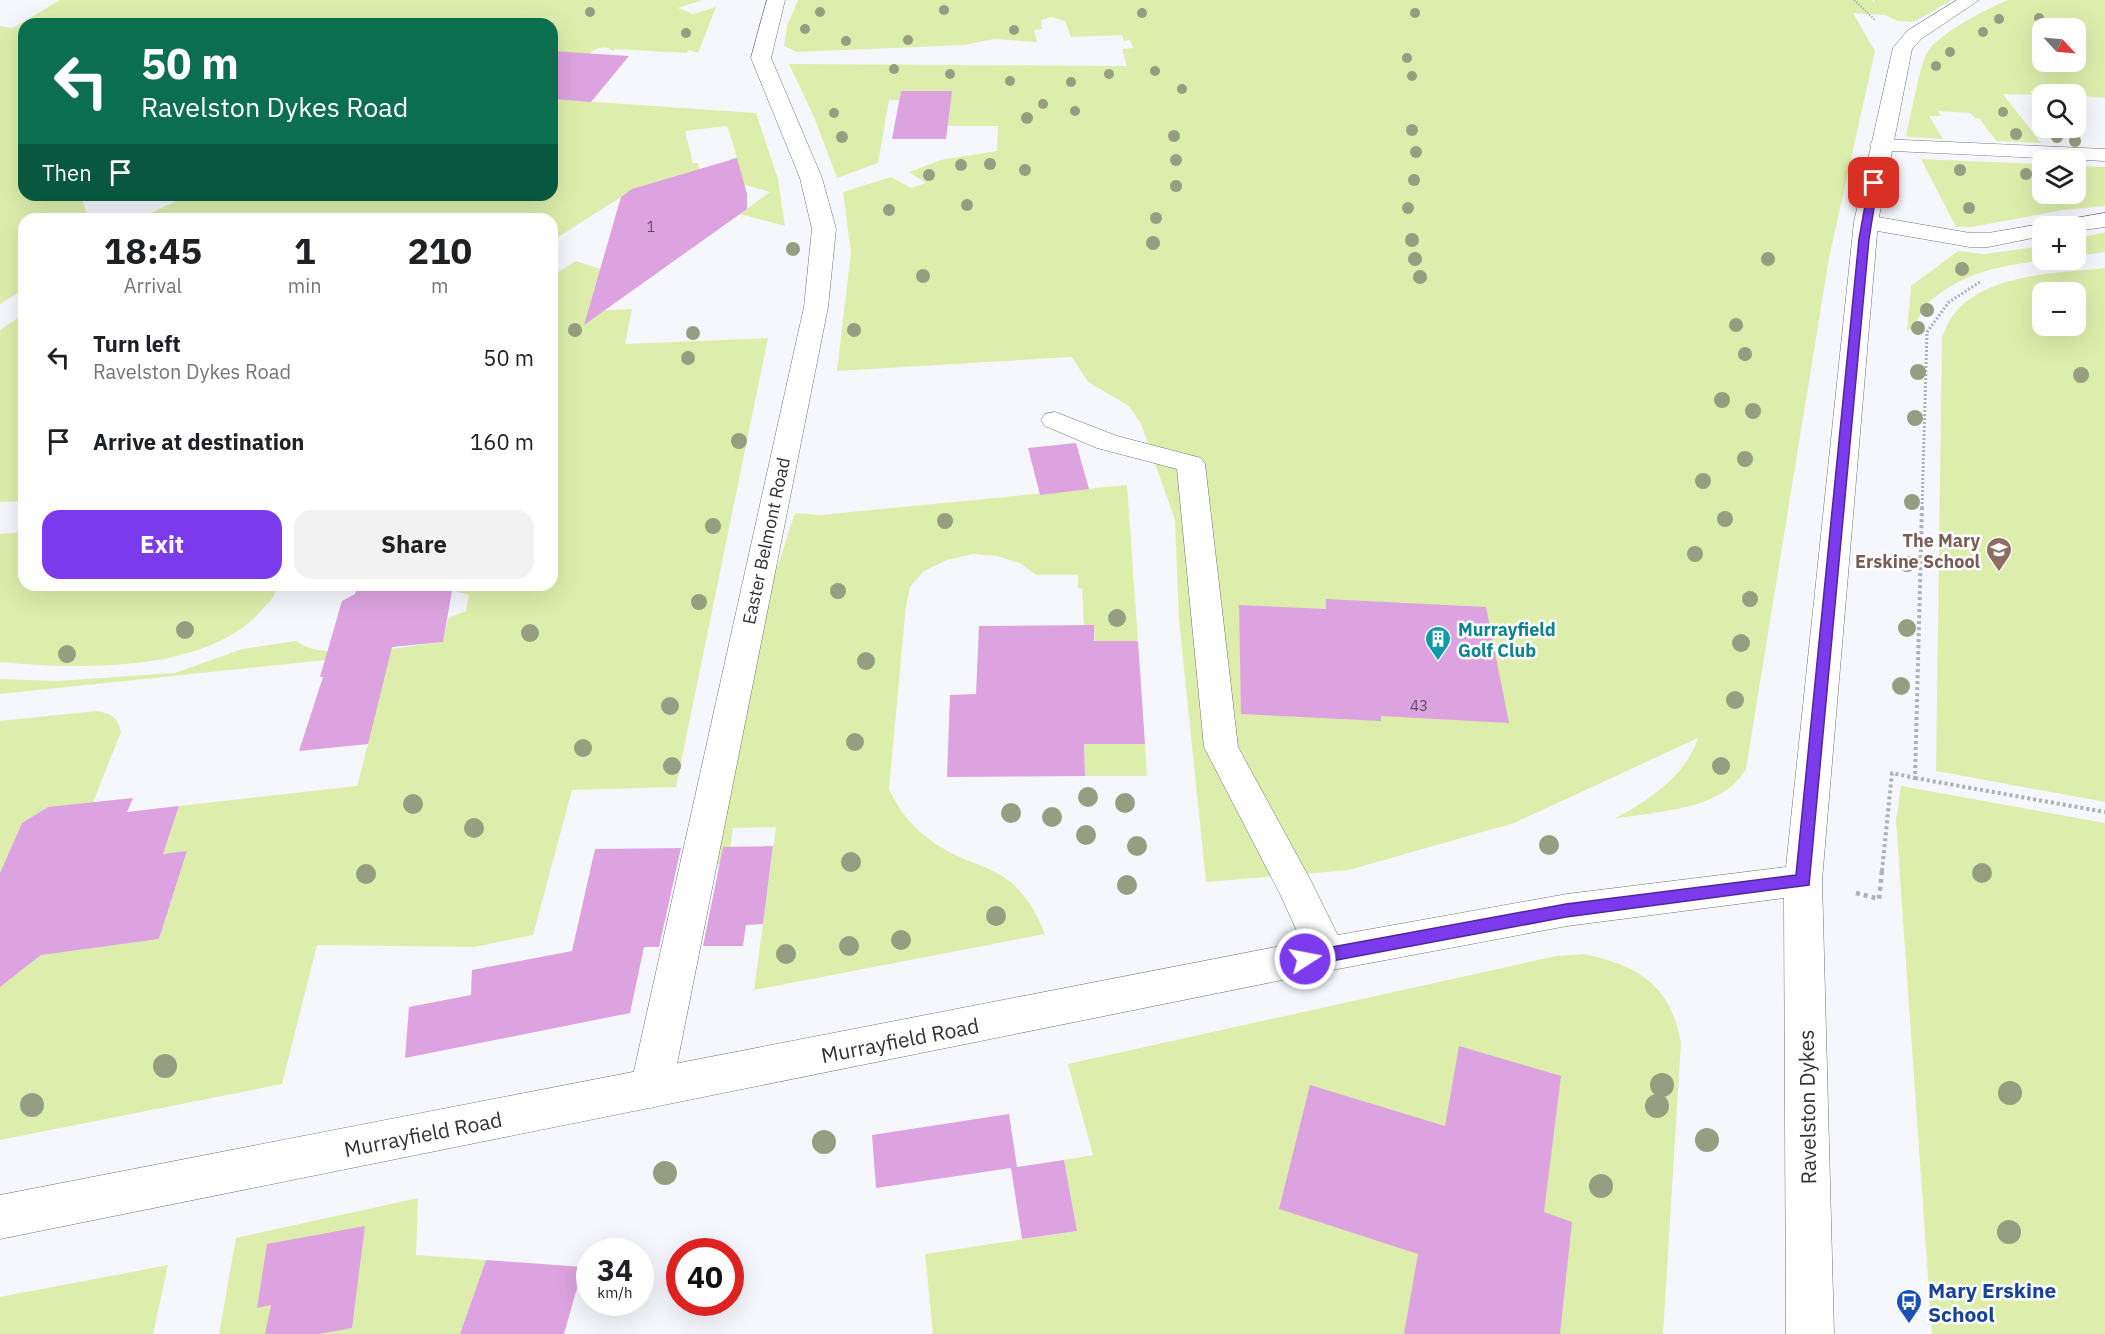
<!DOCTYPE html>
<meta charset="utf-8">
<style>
body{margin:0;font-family:"IBM Plex Sans",sans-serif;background:#f2f2f2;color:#202124;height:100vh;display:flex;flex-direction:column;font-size:22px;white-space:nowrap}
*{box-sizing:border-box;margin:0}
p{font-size:20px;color:#757577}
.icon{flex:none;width:33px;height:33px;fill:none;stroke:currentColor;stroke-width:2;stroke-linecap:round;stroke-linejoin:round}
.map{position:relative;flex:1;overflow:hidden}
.sheet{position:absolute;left:18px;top:213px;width:540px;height:378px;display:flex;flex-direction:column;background:#fff;border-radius:18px;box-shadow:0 6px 24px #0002}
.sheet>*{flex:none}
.hud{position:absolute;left:18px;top:18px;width:540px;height:183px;border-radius:18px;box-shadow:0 6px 24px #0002;background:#0b6e4f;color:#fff;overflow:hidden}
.needle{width:39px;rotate:116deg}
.tools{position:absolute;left:2032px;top:18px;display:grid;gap:12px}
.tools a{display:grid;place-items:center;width:54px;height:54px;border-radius:12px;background:#fff;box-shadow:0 6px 24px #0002;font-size:30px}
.speed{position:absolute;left:576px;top:1238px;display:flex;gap:12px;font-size:30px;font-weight:700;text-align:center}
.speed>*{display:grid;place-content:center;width:78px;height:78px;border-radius:50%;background:#fff;box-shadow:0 6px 24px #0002;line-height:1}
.speed small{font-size:15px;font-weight:400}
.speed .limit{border:9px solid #d22;background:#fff;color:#111}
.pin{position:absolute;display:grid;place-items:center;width:51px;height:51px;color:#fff;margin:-26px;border-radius:12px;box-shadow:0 3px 9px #0006}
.me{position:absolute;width:66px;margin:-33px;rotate:79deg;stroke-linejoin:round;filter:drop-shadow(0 0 4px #0008)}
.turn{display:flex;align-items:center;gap:21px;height:126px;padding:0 24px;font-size:27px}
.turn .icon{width:78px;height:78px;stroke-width:2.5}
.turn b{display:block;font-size:42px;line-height:51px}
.then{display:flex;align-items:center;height:57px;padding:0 24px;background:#0003;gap:12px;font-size:22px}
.eta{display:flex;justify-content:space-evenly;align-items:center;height:102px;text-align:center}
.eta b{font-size:36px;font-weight:700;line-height:42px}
.button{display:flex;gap:12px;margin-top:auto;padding:12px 24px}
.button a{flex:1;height:69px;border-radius:18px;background:#7c3aed;color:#fff;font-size:24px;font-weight:700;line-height:69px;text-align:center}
.button a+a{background:#f2f2f2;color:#202124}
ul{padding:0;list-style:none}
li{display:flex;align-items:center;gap:18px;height:84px;padding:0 24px}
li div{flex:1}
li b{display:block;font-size:22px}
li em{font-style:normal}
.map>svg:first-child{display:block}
</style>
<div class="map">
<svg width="2105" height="1334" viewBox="0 0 2105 1334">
<rect width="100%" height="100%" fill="#f5f7fc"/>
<!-- green -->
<path fill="#ddeeac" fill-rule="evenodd" d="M60,0H702L678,8L693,14L716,7L698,53L689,50L686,53L615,49L613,51C602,43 593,50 585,58L552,51V24H24V195H80L89,219H24V289L0,304V26L13,28Z
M798,0H1872L1875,4L1874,0H1952L1914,22L1898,21L1884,15L1853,13L1875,51L1829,258L1746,769C1722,811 1657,811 1614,819C1649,800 1685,777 1698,738L1514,823L1349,870L1206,882L1179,620L1175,520L1141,424L1129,406L1088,382L1072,357L837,371L851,252L843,192L891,177L911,188L926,183L909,172L941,160L997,151L998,126H947L951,91H901L899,100H889L878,163L837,178L814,117L789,64L1127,66L1122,49L1133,48L1130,40L1124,41L1122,35L1071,37L1065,21L1051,17L1041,20L1042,29L1034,30L1037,42L994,39L964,45L797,52L784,46L787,26Z
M2008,0H2105V98L2030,91L2032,95L2003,94L2041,143L1996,141L1980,119L1975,118L1970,113L1938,111L1941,116H1929L1943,139L1908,137L1906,135C1911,116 1919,68 1927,53C1937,34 1988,8 2008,0ZM2076,28V62H2043V28Z
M552,99L756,113L778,179L785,226L740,214L770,192L736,182L730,159L737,157L727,126L685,131L693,163H698L700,172L632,190L552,241V219H138L189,195H552Z
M1921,159L2043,164V194H2076V166L2105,167V206L2063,210L1972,227H1956Z
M2105,232V252L2076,256V239Z
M2043,246V260H2046C2002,265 1963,272 1929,302C1920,310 1918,326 1907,331L1911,286L1958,251L1984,254Z
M576,261L611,272L596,283L588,311L632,309L625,344L768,338L676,787L572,790L533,935L474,947L317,945L282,1084L0,1140V976L17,974L42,954L159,939L187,852L163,854L179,806L357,786L368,744L326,660L0,694V679L57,681L175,673L242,649L296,641C323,663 407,646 443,642L448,618L466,611L469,595L455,591L456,585H552V276Z
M2105,268V802L1936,771L1942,336C1946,330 1948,321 1953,315C1987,272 2056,274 2105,268ZM2043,292H2076V326H2043Z
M24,314V501L0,502V330Z
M1127,485L1138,641H1110L1114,744H1145L1147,776H1085L1083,694L1097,693L1094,626L1084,625L1082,589L1078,588V575H1036L1020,563L997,556L973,554L947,560L924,571L910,587L906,606L889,789C906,825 929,843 964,859C983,866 1002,873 1016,887C1030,901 1038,916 1045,934L754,990L776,827L733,828L728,864H717L764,608L795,513L820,515Z
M24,532V585H279C275,596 269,603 261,611C205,674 77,669 0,662V534Z
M96,711C110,713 118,717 121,732L88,815L48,807L22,823L0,873V721Z
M1901,786L2105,823V1334H1932L1896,820Z
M1583,954C1638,965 1671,985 1681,1043L1663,1334H933L925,1254L1077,1231L1064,1160L1093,1155L1068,1064L1556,956Z
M418,1198L416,1255L486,1260L460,1334H219L236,1238Z
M168,1265L153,1334H0V1297Z"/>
<!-- building -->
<path fill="#dda3e0" d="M552,51L629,56L591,102L552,99Z
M901,91H952L946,139H892Z
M737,158L747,194V209L584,325L621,197L632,189Z
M1076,443L1089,489L1040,495L1028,448Z
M358,585H453L443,642L392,647L368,744L299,751L323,677H320L342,601L355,594Z
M1326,599L1486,607L1509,723L1381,716V721L1241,714L1239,605L1326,609Z
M1094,625V641H1138L1145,744H1084L1085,776L947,777L950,695L976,694L979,626Z
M133,798L127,812L179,806L163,854L187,851L159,939L41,955L0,987V873L22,823L48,807Z
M773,846L763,924L746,925L743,946H703L723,847Z
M681,848L659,947H644L630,1013L405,1058L409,1007L471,995L472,970L572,951L595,849Z
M1459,1046L1561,1076L1544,1212L1572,1222L1560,1334H1404L1418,1254L1279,1209L1310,1085L1445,1126Z
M1009,1114L1017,1167L1064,1160L1077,1231L1022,1239L1011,1168L876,1188L872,1135Z
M365,1226L352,1328L319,1334H265L271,1305L257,1308L267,1244Z
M486,1260L583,1267L564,1334H460Z"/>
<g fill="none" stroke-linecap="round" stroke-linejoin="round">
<defs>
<path id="lane" d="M1881,139L2105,149V161L1873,150L1870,145L1873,140Z
M2105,213V227L2076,231V226H2043V236L1988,247H1970L1866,229L1858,227L1854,222L1858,217L1866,215L1970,233H1988Z
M1055,412L1117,436L1201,458L1205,464L1238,747L1311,881L1347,954L1341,966L1327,971L1313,966L1280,894L1204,747L1177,469L1097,448L1045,426L1041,420L1045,414Z"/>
<path id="street" d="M767,0H785L771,58L822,178L836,229L828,307L672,1089L666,1103L651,1108L636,1103L630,1089L804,307L812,229L800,178L751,58Z"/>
<path id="secondary" d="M1957,0H1979L1921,39L1912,49L1878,222L1822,880L1834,1334H1786L1784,898L1567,926L1327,971L0,1239V1195L1327,937L1567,894L1786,867L1854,222L1893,48L1907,31Z"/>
</defs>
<!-- lane casing -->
<use href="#lane" stroke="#707276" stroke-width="1"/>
<!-- street casing -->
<use href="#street" stroke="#707276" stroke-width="1"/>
<!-- secondary casing -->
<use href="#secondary" stroke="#707276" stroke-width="1"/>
<!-- path-far3 -->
<path stroke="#afb1b5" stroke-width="2" stroke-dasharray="1.5 1.5" stroke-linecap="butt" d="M1854,0L1875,20"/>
<!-- path-far2 -->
<path stroke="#afb1b5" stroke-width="3" stroke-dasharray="2 2" stroke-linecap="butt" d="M2055,266L2074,264
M1922,508L1927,332L1949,302L1980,282"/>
<!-- path-far1 -->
<path stroke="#afb1b5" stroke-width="4" stroke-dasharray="3 3" stroke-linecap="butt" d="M1915,778L2105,812
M1882,871L1892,773L1915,778L1922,507"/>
<!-- path -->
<path stroke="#afb1b5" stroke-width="4.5" stroke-dasharray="4 4" stroke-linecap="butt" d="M1856,893L1879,899L1882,870"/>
<!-- lane -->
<use href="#lane" fill="#fff" fill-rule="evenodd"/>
<!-- street -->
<use href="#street" fill="#fff" fill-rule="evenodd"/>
<!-- secondary -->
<use href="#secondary" fill="#fff" fill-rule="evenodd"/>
</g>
<!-- trees -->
<g fill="#969e81">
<circle cx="944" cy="10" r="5"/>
<circle cx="590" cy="12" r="5"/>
<circle cx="820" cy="12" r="5"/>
<circle cx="1142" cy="13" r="5"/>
<circle cx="1415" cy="13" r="5"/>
<circle cx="2039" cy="18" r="5"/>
<circle cx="1999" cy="19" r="5"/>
<circle cx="805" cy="29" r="5"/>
<circle cx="1014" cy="30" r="5"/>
<circle cx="1983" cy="32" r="5"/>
<circle cx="686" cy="33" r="5"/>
<circle cx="908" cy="40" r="5"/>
<circle cx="846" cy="41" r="5"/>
<circle cx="1950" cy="52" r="5"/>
<circle cx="1407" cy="58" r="5"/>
<circle cx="1936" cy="66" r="5"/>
<circle cx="894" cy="69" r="5"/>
<circle cx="1155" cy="71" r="5"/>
<circle cx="950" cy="74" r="5"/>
<circle cx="1109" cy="74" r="5"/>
<circle cx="1412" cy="76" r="5"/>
<circle cx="1010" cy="81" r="5"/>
<circle cx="1071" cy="82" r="5"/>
<circle cx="1182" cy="89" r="5"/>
<circle cx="1043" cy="104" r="5"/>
<circle cx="1075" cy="111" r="5"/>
<circle cx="2003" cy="112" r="5"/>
<circle cx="834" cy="113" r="5"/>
<circle cx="1027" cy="118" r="6"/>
<circle cx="1412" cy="130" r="6"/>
<circle cx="2016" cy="134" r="6"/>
<circle cx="1174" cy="136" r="6"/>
<circle cx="842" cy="137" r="6"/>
<circle cx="2057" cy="137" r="6"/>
<circle cx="2075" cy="141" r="6"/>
<circle cx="1416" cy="152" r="6"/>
<circle cx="1176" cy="160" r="6"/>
<circle cx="990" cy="164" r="6"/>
<circle cx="961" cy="165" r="6"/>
<circle cx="1025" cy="170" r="6"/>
<circle cx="1960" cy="170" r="6"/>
<circle cx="2026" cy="174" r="6"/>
<circle cx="929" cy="175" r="6"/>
<circle cx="1414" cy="180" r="6"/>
<circle cx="1176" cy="186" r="6"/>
<circle cx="967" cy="205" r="6"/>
<circle cx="1408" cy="208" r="6"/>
<circle cx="1969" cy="208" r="6"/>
<circle cx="889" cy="210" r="6"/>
<circle cx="1156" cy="218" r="6"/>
<circle cx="1412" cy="240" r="7"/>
<circle cx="1153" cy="243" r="7"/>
<circle cx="793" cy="249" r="7"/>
<circle cx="1415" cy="259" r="7"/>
<circle cx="1768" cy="259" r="7"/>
<circle cx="1962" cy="269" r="7"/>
<circle cx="923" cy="276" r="7"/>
<circle cx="1420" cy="277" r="7"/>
<circle cx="1927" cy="310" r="7"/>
<circle cx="1736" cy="325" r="7"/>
<circle cx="1918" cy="328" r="7"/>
<circle cx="575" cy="330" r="7"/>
<circle cx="854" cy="330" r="7"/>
<circle cx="693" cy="333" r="7"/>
<circle cx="1745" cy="354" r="7"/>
<circle cx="688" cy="358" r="7"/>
<circle cx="1918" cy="372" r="8"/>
<circle cx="2081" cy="375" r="8"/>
<circle cx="1722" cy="400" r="8"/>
<circle cx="1753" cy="411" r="8"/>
<circle cx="1915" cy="418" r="8"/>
<circle cx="739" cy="441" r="8"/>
<circle cx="1745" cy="459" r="8"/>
<circle cx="1703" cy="481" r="8"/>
<circle cx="1912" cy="502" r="8"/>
<circle cx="1725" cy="519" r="8"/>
<circle cx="945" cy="521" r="8"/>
<circle cx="713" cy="526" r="8"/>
<circle cx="1695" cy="554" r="8"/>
<circle cx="1907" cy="564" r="8"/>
<circle cx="838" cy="591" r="8"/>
<circle cx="1750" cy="599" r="8"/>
<circle cx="699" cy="602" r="8"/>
<circle cx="1117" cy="618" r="9"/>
<circle cx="1907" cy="628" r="9"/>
<circle cx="185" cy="630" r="9"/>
<circle cx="530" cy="633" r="9"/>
<circle cx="1741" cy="643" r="9"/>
<circle cx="67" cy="654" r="9"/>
<circle cx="866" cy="661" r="9"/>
<circle cx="1901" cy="686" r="9"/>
<circle cx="1735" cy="700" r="9"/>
<circle cx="670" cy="706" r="9"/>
<circle cx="855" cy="742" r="9"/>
<circle cx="583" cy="748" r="9"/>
<circle cx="672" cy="766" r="9"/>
<circle cx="1721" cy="766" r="9"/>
<circle cx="1088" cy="797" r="10"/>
<circle cx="1125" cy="803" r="10"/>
<circle cx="413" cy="804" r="10"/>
<circle cx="1011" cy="813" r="10"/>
<circle cx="1052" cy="817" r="10"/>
<circle cx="474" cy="828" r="10"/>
<circle cx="1086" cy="835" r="10"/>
<circle cx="1549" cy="845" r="10"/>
<circle cx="1137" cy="846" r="10"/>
<circle cx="851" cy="862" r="10"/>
<circle cx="1982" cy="873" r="10"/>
<circle cx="366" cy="874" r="10"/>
<circle cx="1127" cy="885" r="10"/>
<circle cx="996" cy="916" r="10"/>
<circle cx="901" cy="940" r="10"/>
<circle cx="849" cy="946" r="10"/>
<circle cx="786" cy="954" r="10"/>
<circle cx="165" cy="1066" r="12"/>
<circle cx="1662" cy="1085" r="12"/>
<circle cx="2010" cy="1093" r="12"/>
<circle cx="32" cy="1105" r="12"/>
<circle cx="1657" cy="1106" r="12"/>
<circle cx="1707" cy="1140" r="12"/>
<circle cx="824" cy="1142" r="12"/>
<circle cx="665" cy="1173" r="12"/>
<circle cx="1601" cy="1186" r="12"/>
<circle cx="2009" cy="1232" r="12"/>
</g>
<!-- route -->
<path fill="#7c3aed" stroke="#51269a" stroke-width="1.5" d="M1874,181L1878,183L1869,239L1809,885L1566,917L1305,966L1299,964L1296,959L1299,954L1305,952L1566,904L1796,875L1859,239L1869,183Z"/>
<!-- icons -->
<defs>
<symbol id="school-pin" viewBox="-11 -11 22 30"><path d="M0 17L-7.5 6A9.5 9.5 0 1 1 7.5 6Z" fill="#8d6e63" stroke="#fff"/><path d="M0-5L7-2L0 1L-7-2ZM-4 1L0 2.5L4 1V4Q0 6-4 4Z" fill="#fff"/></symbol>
<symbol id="building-pin" viewBox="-11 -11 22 30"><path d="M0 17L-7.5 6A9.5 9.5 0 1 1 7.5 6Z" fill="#0f9aa8" stroke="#fff"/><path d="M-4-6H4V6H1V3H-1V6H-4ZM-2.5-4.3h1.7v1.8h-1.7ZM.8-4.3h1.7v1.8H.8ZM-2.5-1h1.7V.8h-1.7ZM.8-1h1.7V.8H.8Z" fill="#fff"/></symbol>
<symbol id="bus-pin" viewBox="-11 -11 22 30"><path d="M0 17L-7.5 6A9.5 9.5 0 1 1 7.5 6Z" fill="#1a4fb4" stroke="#fff"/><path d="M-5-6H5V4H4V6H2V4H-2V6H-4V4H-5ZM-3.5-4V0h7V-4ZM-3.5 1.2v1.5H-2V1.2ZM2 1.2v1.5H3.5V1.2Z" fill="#fff"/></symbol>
</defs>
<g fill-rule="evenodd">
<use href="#school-pin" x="1984" y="535" width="30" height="40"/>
<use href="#building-pin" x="1423" y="624" width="30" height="40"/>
<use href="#bus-pin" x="1894" y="1287" width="30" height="40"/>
</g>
<g text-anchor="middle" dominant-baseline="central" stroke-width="5" stroke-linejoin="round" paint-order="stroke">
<!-- far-number labels -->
<g font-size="14" fill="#5c4e5f">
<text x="651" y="227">1</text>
</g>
<!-- number labels -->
<g font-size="15" fill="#5c4e5f">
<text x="1419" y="705">43</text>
</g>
<!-- education labels -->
<g font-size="18" font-weight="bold" fill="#785e54" stroke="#fff" text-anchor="end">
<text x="1980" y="540">The Mary<tspan x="1980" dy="21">Erskine School</tspan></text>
</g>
<!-- street labels -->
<g font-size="18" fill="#313234" stroke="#fff">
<text transform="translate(766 541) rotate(-78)">Easter Belmont Road</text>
</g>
<!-- culture labels -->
<g font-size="18" font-weight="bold" fill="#0d838f" stroke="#fff" text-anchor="start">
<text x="1458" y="629">Murrayfield<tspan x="1458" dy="21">Golf Club</tspan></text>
</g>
<!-- near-street labels -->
<g font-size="21" fill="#313234" stroke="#fff">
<text transform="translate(900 1040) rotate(-11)">Murrayfield Road</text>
<text transform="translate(1807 1107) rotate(-91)">Ravelston Dykes</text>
<text transform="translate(423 1134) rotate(-11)">Murrayfield Road</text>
</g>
<!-- near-transit labels -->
<g font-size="21" font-weight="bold" fill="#164399" stroke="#fff" text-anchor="start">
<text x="1928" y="1290">Mary Erskine<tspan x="1928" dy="24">School</tspan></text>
</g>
</g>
</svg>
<div class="tools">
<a><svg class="needle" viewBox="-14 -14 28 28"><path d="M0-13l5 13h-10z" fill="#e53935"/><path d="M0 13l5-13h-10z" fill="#757577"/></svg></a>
<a><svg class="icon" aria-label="search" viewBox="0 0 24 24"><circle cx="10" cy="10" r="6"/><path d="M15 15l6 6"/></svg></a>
<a><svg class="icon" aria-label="layers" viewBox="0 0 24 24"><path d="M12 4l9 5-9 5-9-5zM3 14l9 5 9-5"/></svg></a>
<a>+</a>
<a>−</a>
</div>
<div class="speed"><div>34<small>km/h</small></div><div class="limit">40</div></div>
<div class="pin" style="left:1874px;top:183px;background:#d93025"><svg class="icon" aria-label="arrive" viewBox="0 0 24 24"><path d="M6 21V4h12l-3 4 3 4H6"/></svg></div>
<svg class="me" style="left:1305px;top:959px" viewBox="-20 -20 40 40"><circle r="17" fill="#7c3aed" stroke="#fff" stroke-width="3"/><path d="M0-11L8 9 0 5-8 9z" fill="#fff"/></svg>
<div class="hud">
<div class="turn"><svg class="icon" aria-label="left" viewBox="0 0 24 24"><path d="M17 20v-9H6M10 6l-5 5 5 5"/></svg><div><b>50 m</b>Ravelston Dykes Road</div></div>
<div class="then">Then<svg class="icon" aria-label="arrive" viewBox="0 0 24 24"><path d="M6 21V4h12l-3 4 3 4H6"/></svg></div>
</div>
<section class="sheet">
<div class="eta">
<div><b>18:45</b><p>Arrival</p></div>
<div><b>1</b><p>min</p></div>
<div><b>210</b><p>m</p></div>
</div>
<ul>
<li><svg class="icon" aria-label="left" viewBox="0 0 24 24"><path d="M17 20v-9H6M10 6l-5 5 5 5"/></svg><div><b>Turn left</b><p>Ravelston Dykes Road</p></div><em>50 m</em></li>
<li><svg class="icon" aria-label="arrive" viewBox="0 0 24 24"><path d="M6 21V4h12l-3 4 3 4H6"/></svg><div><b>Arrive at destination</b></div><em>160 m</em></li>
</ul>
<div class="button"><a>Exit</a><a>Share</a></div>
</section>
</div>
